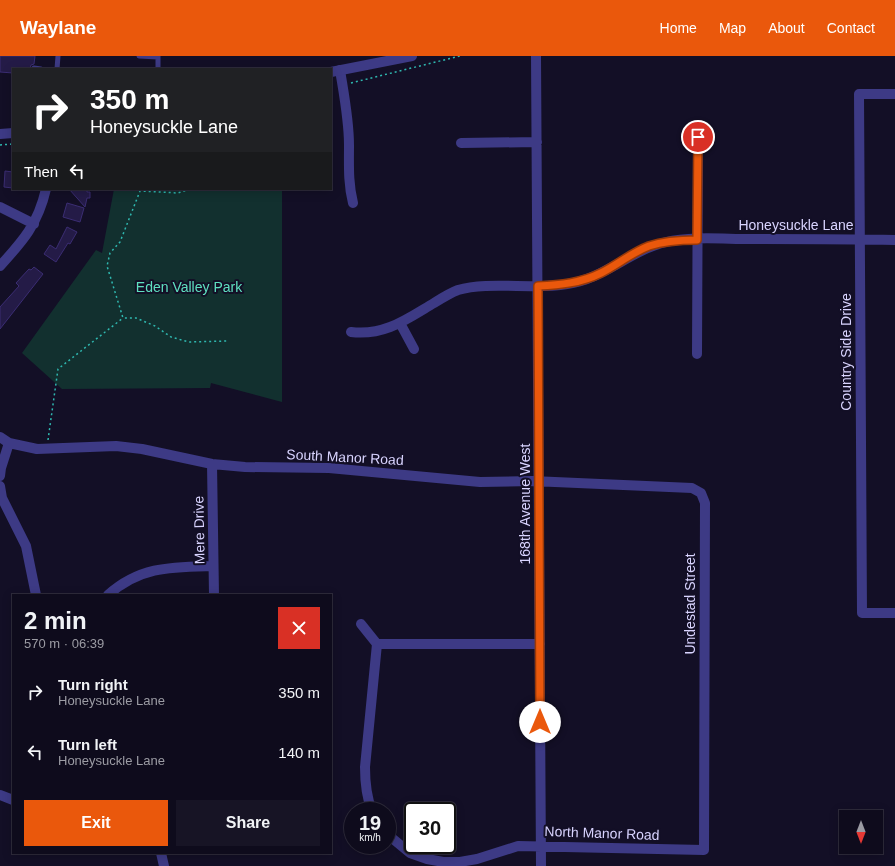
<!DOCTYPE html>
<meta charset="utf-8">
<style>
body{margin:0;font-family:Arial,sans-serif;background:#171425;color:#f1f3f6;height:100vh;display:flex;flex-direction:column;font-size:15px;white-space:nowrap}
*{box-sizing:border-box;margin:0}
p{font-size:13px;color:#9b9ba3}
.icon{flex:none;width:22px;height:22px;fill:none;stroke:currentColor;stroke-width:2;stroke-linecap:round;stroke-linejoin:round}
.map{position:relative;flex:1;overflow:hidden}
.sheet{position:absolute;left:12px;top:538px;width:320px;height:260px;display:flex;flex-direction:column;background:#0e0b1c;border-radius:0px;box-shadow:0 2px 10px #0003,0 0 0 1px #2e2b3b}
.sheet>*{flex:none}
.top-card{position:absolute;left:12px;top:12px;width:320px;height:122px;border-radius:0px;box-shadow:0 2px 10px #0003,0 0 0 1px #2e2b3b;background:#202124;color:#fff;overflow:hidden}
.needle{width:26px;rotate:180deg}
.tools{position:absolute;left:839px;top:754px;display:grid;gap:8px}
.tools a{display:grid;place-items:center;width:44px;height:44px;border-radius:0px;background:#0e0b1c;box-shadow:0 2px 10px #0003,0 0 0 1px #2e2b3b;font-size:20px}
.speed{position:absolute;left:344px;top:746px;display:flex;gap:8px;font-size:20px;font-weight:700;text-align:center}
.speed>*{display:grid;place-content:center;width:52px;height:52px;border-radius:50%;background:#0e0b1c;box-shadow:0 2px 10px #0003,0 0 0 1px #2e2b3b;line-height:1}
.speed small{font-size:10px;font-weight:400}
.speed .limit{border:2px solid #111;border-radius:6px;background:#fff;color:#111}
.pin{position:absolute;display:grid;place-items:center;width:34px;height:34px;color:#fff;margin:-17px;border:2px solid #fff;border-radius:50%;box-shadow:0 1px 4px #0007}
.me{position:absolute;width:44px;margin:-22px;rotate:0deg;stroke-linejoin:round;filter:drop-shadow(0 0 3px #0008)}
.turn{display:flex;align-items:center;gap:14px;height:84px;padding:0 12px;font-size:18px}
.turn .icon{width:52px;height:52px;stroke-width:2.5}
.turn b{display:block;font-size:28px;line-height:34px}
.then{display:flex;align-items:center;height:38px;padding:0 12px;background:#0003;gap:8px;font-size:15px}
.round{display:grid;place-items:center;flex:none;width:42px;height:42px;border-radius:0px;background:#171425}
.summary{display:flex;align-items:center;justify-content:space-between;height:68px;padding:0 12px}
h1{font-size:24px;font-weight:700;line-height:30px}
.button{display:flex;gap:8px;margin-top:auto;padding:8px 12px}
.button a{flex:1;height:46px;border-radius:0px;background:#ea580c;color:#fff;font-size:16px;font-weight:700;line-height:46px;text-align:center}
.button a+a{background:#171425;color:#f1f3f6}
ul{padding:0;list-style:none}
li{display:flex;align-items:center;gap:12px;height:60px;padding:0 12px}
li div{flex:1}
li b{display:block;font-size:15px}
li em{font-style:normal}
header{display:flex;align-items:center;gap:24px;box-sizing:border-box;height:56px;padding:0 20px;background:#ea580c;color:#fff}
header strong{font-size:19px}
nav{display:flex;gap:22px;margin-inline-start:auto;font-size:14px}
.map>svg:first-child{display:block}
</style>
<header>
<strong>Waylane</strong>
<nav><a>Home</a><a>Map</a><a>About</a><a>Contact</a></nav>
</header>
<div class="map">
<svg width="895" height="810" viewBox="0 0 895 810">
<rect width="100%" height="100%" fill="#130f26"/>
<!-- green -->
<path fill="#12302f" d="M114,133H282V346L211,327L210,332L62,333L22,297L96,194L102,197Z"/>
<!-- building -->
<path fill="#241b47" stroke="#3b2d73" d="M0,0H35L34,8L31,9L30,13H13V17L0,16Z
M5,115L13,116V132L4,131Z
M69,133H87V136H90V142H87L85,151Z
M67,147L84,152L80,166L63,161Z
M67,171L77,176L70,188L68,187L56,206L44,198L50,189L56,193Z
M34,211L43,218L0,273V251L19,230L16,227L29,213L31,214Z"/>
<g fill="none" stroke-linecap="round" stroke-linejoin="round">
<!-- path -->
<path stroke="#2fb8b0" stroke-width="1.5" stroke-dasharray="2 3" stroke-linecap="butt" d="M351,27L460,0
M0,89L13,88
M190,133L178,137L140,135L120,186L110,197L107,210L123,262H136L155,270L171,281L189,286L228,285
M48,384L58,313L123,262"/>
<!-- service -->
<path stroke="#3d3a85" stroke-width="5" d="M139,0L158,1
M34,12L41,13
M57,13L58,0
M158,13V0"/>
<!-- minor -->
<path stroke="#3d3a85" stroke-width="10" d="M536,0L541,810
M340,14C344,39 349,64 349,89C349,109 348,127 353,147
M895,38H859L862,557H895
M461,87L537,86
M0,151L34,168
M0,210C23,185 38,168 46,133
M400,267L414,293
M351,276C385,280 407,263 434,247C442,242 450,237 458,234C488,225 534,234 567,228C604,223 629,195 666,186C692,180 723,183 750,183C798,183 847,183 895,184
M697,298L698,81
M0,381L9,387L37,393L116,390L142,393L212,408L245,411L329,412L480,426L532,425L692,432L701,437L705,447L704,794L518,790L477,803L460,806H443L427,803L410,797L387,778
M212,408L214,539
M0,420L1,412L9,387
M0,430L2,442L26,490L36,539
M108,539C140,510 172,511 213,510
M361,568L377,588
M377,588H540
M0,739L13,744
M372,755C366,740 365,727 365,711L377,588
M161,797L164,810"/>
<!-- tertiary -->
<path stroke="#3d3a85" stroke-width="10" d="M331,16L412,0
M0,78L13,77"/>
</g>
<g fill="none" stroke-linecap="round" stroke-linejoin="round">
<defs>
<path id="route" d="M540,666L538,230C560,229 581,227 601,217C617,209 631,197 649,190C664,185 681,184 697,184L698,81"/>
</defs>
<!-- route casing -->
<use href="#route" stroke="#983908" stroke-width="10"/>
<!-- route -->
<use href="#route" stroke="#ea580c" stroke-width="7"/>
</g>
<g text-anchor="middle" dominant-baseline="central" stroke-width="4" stroke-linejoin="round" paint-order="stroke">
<!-- street labels -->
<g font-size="14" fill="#d9d4ff" stroke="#130f26">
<text x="796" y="169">Honeysuckle Lane</text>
<text transform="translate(846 296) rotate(-90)">Country Side Drive</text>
<text transform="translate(345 401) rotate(3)">South Manor Road</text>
<text transform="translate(525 448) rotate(-90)">168th Avenue West</text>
<text transform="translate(199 474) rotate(-91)">Mere Drive</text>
<text transform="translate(690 548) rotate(-90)">Undestad Street</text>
<text transform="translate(602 777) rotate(2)">North Manor Road</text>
</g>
<!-- park labels -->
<g font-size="14" fill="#5fe0c0" stroke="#130f26">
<text x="189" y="231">Eden Valley Park</text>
</g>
</g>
</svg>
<div class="tools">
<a><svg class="needle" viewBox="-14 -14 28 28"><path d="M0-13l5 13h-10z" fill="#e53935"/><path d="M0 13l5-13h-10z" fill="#9b9ba3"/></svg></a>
</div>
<div class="speed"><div>19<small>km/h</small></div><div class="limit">30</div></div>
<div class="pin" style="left:698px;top:81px;background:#d93025"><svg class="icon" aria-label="arrive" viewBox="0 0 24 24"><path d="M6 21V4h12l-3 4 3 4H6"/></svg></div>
<svg class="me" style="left:540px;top:666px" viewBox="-20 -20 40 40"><circle r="19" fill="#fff"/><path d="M0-13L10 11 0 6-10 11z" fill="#ea580c"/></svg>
<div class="top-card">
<div class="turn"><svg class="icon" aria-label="right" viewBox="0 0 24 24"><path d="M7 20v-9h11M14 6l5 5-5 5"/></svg><div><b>350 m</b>Honeysuckle Lane</div></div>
<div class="then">Then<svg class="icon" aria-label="left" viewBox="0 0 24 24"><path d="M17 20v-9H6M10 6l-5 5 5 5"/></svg></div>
</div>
<section class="sheet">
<div class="summary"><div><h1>2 min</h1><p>570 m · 06:39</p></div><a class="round" style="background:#d93025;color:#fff"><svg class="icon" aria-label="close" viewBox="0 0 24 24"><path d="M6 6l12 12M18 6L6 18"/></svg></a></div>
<ul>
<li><svg class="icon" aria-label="right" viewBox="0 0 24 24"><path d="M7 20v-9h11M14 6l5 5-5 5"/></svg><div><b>Turn right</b><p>Honeysuckle Lane</p></div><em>350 m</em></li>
<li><svg class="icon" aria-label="left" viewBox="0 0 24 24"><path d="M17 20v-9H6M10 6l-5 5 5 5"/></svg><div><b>Turn left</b><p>Honeysuckle Lane</p></div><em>140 m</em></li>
</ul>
<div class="button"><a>Exit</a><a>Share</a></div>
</section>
</div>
